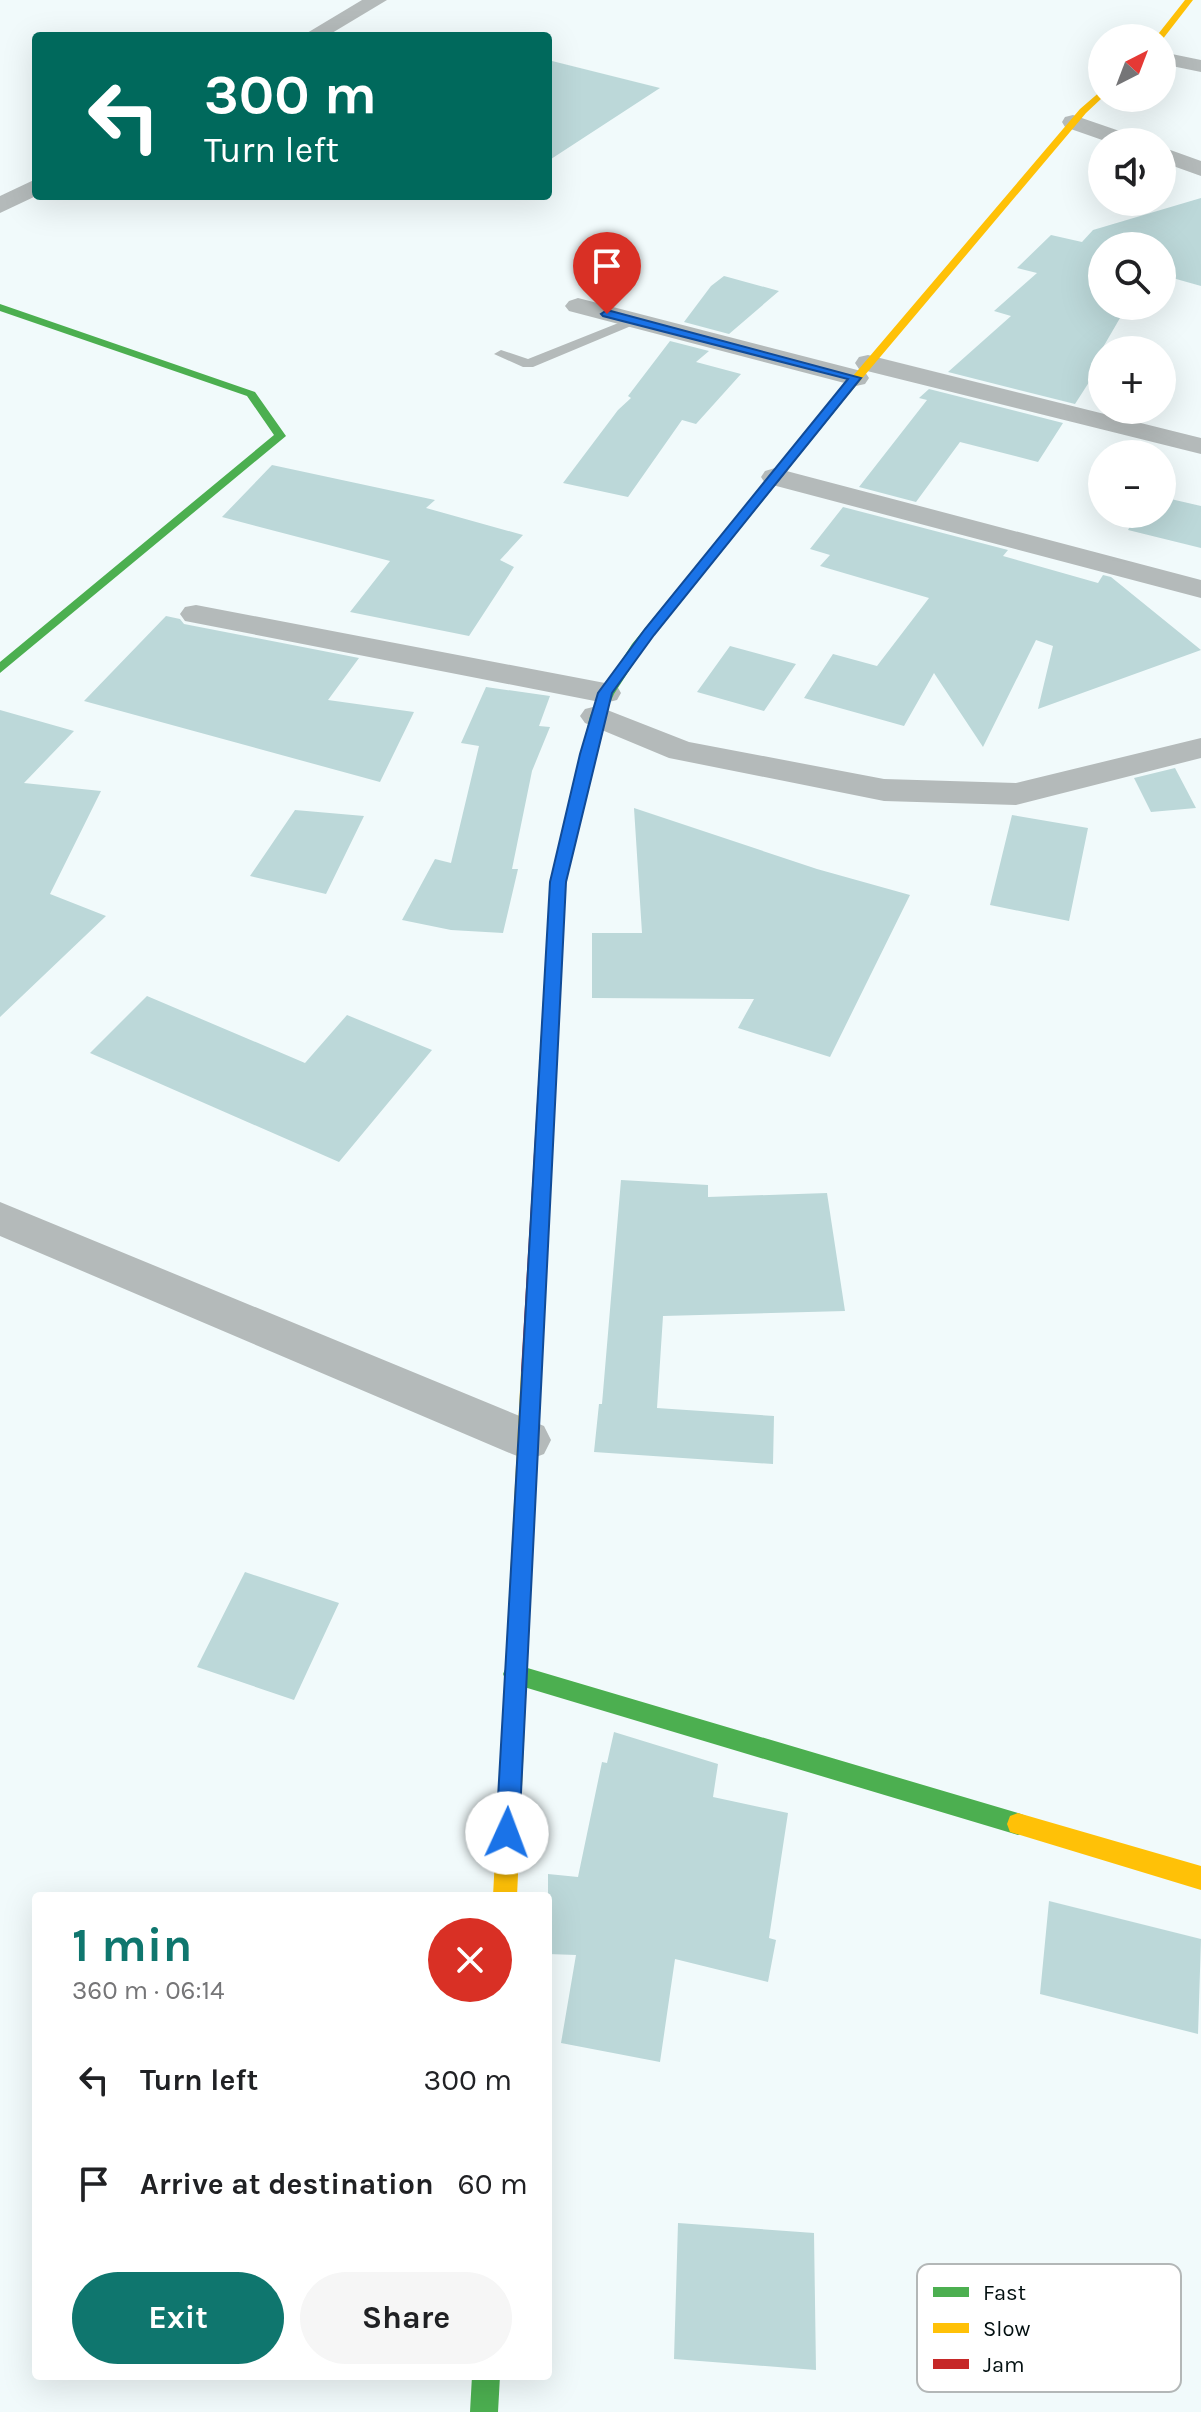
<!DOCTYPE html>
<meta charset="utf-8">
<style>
body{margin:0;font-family:Karla,sans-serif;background:#f6f6f6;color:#202124;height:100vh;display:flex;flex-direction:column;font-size:30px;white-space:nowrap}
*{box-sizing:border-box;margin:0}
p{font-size:26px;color:#757577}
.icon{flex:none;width:44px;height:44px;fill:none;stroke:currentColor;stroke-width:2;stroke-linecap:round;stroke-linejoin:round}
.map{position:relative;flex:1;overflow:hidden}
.side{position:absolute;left:32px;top:1892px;width:520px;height:488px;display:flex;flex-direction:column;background:#fff;border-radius:8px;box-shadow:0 8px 32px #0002}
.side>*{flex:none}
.banner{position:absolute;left:32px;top:32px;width:520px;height:168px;border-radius:8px;box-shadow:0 8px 32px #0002;background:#00695c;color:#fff;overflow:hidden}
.needle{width:52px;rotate:42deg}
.fabs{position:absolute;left:1088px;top:24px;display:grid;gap:16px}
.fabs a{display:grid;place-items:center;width:88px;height:88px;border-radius:50%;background:#fff;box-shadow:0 8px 32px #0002;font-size:40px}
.pin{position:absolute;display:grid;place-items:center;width:68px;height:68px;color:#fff;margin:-82px -34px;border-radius:50% 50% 50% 0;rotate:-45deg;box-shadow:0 0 8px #0007}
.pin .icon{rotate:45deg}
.me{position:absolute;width:88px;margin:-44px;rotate:2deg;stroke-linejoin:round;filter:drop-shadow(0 0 6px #0008)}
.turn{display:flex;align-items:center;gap:28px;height:168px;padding:0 40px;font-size:36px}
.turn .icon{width:104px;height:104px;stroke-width:2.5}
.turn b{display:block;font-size:56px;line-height:68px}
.round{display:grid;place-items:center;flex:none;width:84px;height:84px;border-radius:42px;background:#f6f6f6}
.headline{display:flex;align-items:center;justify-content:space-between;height:136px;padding:0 40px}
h1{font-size:48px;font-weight:700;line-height:60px;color:#0f766e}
.cta{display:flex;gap:16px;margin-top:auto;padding:16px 40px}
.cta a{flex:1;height:92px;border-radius:48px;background:#0f766e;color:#fff;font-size:32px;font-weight:700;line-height:92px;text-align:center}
.cta a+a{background:#f6f6f6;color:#202124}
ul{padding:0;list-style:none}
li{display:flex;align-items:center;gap:24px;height:104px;padding:0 40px}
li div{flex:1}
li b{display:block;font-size:30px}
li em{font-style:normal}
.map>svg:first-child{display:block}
</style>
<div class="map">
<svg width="1201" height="2412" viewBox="0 0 1201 2412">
<rect width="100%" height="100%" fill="#f1fafb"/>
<!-- building -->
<path fill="#bcd8d9" d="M548,60L660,88L548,161Z
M1201,198V286L1162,275V246H1102V306H1127L1102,349V362L1075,404L948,372L1011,316L994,311L1037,273L1017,268L1051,235L1082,242L1093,230Z
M724,276L779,291L729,334L684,322L711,286Z
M670,341L709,351L696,362L741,374L696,424L682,420L628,497L563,483L618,410L631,398L628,396Z
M929,389L1063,423L1038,462L960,442L916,502L859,487L927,400L919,398Z
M272,465L435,500L426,508L523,535L500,560L514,567L469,636L350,612L390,561L222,517Z
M1162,497L1201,506V548L1128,530L1137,514H1162Z
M843,507L1008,550L1003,556L1098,583L1103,575L1111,577L1201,650L1038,709L1053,646L1036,640L983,747L934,673L904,726L804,698L833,654L877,666L929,598L820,566L830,555L810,549Z
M166,616L180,619L184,624L359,658L328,700L414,712L380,782L84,701Z
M730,646L796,664L764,711L697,692Z
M486,687L550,696L539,726L550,727L532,771L512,869H518L503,933L451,930L402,920L435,859L451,863L479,746L461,743Z
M0,710L74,731L24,783L101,791L50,894L106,916L0,1017Z
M1175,768L1196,808L1151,812L1134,778Z
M634,808L817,869L910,895L830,1057L738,1028L754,999L592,998V933H642Z
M295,810L364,816L326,894L250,876Z
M1012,815L1088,828L1069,921L990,905Z
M147,996L305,1063L347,1015L432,1050L339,1162L90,1053Z
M621,1180L708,1185V1197L827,1193L845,1311L663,1316L657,1408L774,1416L773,1464L594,1452L599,1404H602Z
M245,1572L339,1603L294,1700L197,1667Z
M614,1732L718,1764L713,1797L788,1813L769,1938L776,1940L768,1982L675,1959L660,2062L561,2043L576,1955L548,1954V1874L578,1877L602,1762L607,1763Z
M1049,1901L1201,1939L1198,2034L1040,1994Z
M678,2223L814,2233L816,2370L674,2359Z"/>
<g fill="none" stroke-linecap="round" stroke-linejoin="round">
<!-- lane -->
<path fill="#b4baba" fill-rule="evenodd" d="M631,318L643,321L533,367H523L494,354L501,350L528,359Z"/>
<!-- street -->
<path fill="#b4baba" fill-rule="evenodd" d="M362,0H387L327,36H302Z
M1162,52L1201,60V72L1162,64Z
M1073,115L1137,137L1140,142H1108L1065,127L1062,122L1065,117Z
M1162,147L1201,161V176L1162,162Z
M36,179V196L0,213V196Z
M578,298L865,372L869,378L865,384L856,386L569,311L565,306L569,301Z
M868,355L1201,438V454L859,369L855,363L859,357Z
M775,468L1201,580V598L765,483L761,477L765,471Z
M196,605L605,683L617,686L621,693L617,700L605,703L185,621L180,614L185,607Z
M597,706L689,742L884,779L1016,783L1201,738V758L1016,805L884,801L669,758L585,723L580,716L585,709Z
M0,1202L544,1426L551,1440L544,1454L528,1460L512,1454L0,1236Z"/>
<!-- fast -->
<path fill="#4caf50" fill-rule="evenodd" d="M0,304L255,392L286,436L0,673V662L274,435L247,396L0,311Z
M830,403L840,405L643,649L614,694L604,716L566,882L556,1085L553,1089H541L538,1085L550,882L590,716L600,694L632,644Z
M514,1664L1018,1813L1026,1816L1029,1824L1026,1832L1018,1835L514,1684L506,1681L503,1674L506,1667Z
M472,2376H500L498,2412H470Z"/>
<!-- slow -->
<path fill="#ffc107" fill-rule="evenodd" d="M1185,0H1193L1162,40L1155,38Z
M1102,90V98L1086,113L838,407H830V403L1080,109Z
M531,1363L538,1365L541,1371L517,1896H493L521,1371L524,1365Z
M1018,1813L1201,1866V1890L1010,1832L1007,1824L1010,1816Z"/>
<!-- jam -->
<path fill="#c62828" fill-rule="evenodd" d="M547,1079L556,1085L541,1371L538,1377L531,1379L524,1377L521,1371L538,1085Z"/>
</g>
<!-- route -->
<path fill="#1a73e8" stroke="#114b97" stroke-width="2" d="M607,310L861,378L654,635L612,693L566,882L519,1833L516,1841L507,1844L499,1841L496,1833L550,882L580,754L598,693L645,629L848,379L603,316L601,314Z"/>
<!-- legend -->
<rect x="917" y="2264" width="264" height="128" rx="12" fill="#fff" stroke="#b3b7b7" stroke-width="2"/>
<rect x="933" y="2287" width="36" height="10" fill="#4caf50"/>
<rect x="933" y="2323" width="36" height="10" fill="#ffc107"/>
<rect x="933" y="2359" width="36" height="10" fill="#c62828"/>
<g font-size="22" fill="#020f10">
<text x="983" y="2300">Fast</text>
<text x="983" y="2336">Slow</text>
<text x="983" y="2372">Jam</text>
</g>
</svg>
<div class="fabs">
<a><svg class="needle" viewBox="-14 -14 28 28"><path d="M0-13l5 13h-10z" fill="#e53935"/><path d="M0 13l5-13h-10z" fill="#757577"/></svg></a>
<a><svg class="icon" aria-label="sound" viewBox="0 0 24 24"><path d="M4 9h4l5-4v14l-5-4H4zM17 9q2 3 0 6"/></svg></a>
<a><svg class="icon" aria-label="search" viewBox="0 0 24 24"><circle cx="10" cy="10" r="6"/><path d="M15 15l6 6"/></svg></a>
<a>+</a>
<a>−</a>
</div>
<div class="pin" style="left:607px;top:314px;background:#d93025"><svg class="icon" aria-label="arrive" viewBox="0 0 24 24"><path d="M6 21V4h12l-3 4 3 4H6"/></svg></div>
<svg class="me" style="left:507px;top:1833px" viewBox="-20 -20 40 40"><circle r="19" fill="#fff"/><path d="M0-13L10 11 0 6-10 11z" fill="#1a73e8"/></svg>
<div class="banner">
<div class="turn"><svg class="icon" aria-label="left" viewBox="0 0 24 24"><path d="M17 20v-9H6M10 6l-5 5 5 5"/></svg><div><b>300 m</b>Turn left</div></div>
</div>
<section class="side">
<div class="headline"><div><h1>1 min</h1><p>360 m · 06:14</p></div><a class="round" style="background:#d93025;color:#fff"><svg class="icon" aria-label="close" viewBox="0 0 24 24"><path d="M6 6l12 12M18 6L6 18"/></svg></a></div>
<ul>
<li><svg class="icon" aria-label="left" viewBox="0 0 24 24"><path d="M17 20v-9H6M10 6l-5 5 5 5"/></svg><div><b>Turn left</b></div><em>300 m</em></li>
<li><svg class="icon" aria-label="arrive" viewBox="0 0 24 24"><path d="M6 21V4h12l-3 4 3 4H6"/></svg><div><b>Arrive at destination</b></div><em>60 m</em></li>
</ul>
<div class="cta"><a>Exit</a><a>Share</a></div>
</section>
</div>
